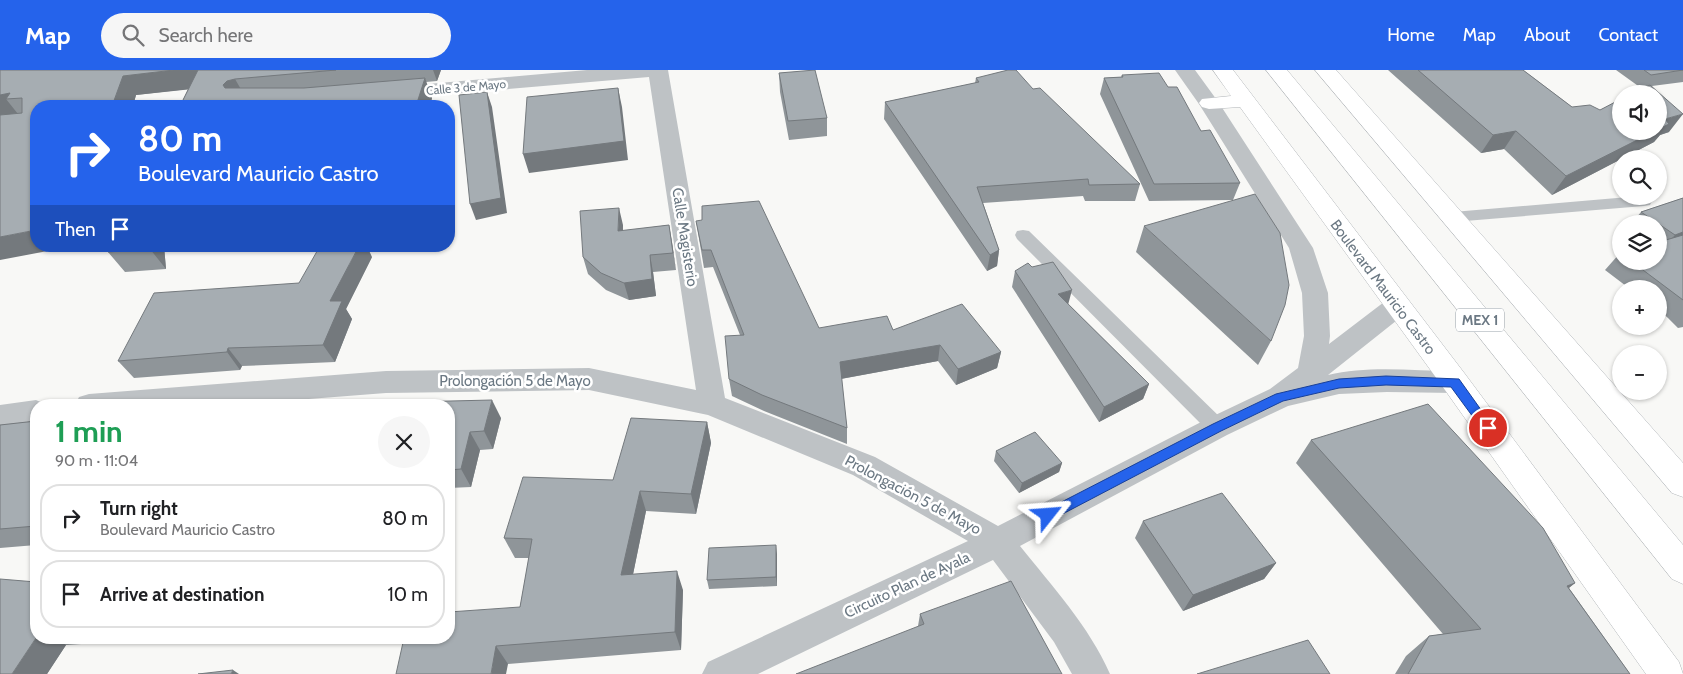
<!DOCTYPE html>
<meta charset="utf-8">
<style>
body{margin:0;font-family:Cabin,sans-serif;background:#f6f6f6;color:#202124;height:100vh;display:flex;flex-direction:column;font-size:19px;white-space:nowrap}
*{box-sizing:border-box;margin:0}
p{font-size:16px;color:#757577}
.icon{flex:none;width:28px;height:28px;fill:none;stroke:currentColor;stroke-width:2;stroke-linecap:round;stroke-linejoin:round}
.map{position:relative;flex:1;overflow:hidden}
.side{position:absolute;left:30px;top:329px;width:425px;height:245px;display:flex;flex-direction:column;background:#fff;border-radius:20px;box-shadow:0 1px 4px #0004}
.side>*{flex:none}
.guide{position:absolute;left:30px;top:30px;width:425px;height:152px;border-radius:20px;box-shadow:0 1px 4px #0004;background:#2563eb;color:#fff;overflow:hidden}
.controls{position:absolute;left:1612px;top:15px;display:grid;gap:10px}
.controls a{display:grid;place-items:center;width:55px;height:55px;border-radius:50%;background:#fff;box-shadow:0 1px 4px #0004;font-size:25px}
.pin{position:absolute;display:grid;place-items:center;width:42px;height:42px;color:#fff;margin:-21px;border:2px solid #fff;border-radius:50%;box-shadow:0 1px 5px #0007}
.me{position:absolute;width:55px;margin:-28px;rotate:62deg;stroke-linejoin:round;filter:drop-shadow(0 0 4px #0008)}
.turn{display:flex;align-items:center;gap:18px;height:105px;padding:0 25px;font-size:22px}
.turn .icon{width:65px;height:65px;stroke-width:2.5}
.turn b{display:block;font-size:35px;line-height:42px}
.then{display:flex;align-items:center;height:48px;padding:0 25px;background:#0003;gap:10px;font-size:19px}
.round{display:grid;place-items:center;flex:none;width:52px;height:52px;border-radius:26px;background:#f6f6f6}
.headline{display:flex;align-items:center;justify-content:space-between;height:85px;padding:0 25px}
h1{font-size:30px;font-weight:700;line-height:38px;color:#1e9e55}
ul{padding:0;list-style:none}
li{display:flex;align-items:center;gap:15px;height:68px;margin:0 10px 8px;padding:0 15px;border:2px solid #e0e0e0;border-radius:20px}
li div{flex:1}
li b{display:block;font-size:19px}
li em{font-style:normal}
header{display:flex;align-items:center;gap:30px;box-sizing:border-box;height:70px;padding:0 25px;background:#2563eb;color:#fff}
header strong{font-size:24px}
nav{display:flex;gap:28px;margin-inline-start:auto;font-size:18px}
.search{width:350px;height:45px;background:#f6f6f6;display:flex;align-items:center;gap:12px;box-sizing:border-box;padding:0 18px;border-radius:28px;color:#757577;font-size:19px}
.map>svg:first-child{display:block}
</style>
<header>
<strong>Map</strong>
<div class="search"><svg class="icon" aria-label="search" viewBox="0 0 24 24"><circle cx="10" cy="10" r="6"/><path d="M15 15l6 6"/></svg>Search here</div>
<nav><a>Home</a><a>Map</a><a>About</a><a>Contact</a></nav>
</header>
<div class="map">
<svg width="1683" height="604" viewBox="0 0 1683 604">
<rect width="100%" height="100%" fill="#f8f8f6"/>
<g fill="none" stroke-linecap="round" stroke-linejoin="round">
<defs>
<path id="secondary" d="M1315,0H1336L1683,393V427L1672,423Z"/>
<path id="primary" d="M1213,0H1233L1465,304L1679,592L1683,604H1646L1445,320L1240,37L1209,39L1202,37L1199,33L1202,29L1231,26Z
M1266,0H1287L1683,475V514L1672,509Z"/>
</defs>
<!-- secondary casing -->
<use href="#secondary" stroke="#b3b7bb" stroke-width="1"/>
<!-- primary casing -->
<use href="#primary" stroke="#b2b6b9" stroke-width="1"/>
<!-- lane -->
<path fill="#bec2c5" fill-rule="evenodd" d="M1640,126L1650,127L1652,131L1650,135L1644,136L1453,152L1447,151L1445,147L1447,143L1453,142Z
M1023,160L1029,161L1224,351L1227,357L1224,363L1217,365L1210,363L1017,169L1015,165L1017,161Z"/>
<!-- street -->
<path fill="#bec2c5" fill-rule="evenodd" d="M587,0H668L725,328L875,387L998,456L1207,349L1270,319L1298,298L1304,266L1302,223L1289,178L1199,34L1175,0H1195L1219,33L1313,178L1328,223L1330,266L1329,274L1388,229L1397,227L1406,229L1410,236L1406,243L1328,305C1368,295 1414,301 1455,301L1465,304L1469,312L1465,320L1455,323L1387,322L1339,324L1288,336L1227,365L1020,476C1052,516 1089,556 1110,604H1072L1054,572L993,490L758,604H702L708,592L968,471L853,405L708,345L589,320L386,323L231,335H75L79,327L89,324L386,301L589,298L696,320L649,7L393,29L386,27L383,23L386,19L393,17Z
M36,330L47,335H36V352L0,357V335Z"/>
<!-- secondary -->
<use href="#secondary" fill="#fff" fill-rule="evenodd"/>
<!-- primary -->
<use href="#primary" fill="#fff" fill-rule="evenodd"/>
</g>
<!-- wall -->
<path fill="#8f9599" d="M0,0H441L437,11L426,12L432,28L430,36H180L188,19L136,25L133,36H36L0,190Z
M1388,0H1523L1572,37L1600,40L1645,17L1641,18L1616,0H1683V12L1652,16L1669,62L1660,65L1654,72L1552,125L1504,79L1481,83Z
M779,3L827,48V66L789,70L780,22Z
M1122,5L1168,17L1240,113L1233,130L1149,131L1100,24L1104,8L1121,7Z
M976,8L1033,19L1140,114L1135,131H1085L1083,126L983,133L999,180L997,196L987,201L884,49L885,32L975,13Z
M1683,128V257L1678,258L1668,248L1659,240V219H1630L1605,200L1620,183H1621V191H1659V154H1631L1641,142Z
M696,151L819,258L893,260L1001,282L997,298L956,315L938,291L841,309L847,358V374L764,341L732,326L729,309L740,265L713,197L704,198Z
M623,155V161L669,155L676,200L653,202L656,226L629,230L606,220L588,204L583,187Z
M1144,156L1271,271L1258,295L1136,182Z
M111,176H164L166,199L125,202L108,182Z
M372,187L346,239L352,249L335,292L242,296L240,300L134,308L118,291L299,213Z
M1015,201L1068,234L1149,314L1143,329L1099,352L1012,217Z
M449,335L501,348L493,379L480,380L471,417L449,418V421Z
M36,351V475L0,478V355Z
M707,352L711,373L696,444L646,441L633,504L683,520L681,580L508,594L396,604L520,537L529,488H515L504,468L613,410Z
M1311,370L1575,513L1569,518L1630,604H1395L1406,586L1429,566L1443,564L1296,393Z
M996,381L1062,393L1059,402L1019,423L994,391Z
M1143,451L1276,493L1264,509L1183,541L1135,468Z
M777,484V516L709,519L707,510Z
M920,544L1062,604L918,556Z
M36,568H172L66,575L47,604Z"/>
<!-- shaded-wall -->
<path fill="#74797d" d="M174,0H201L211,17L136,25L133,36H112L123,6Z
M433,0H441L437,11Z
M425,8L432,28L430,36H416Z
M235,9L246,28L234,35L223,15L227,11Z
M618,18L622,37L628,90L529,103L523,84Z
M487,22L492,37L507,143L476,150L470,134Z
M10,23L6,29L18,44L0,46V25Z
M1683,44L1669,62L1660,65L1654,72L1552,125L1566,106L1655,61H1659V56L1665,49Z
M1516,61L1504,79L1481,83L1493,65Z
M619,138L623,155L622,179L618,161Z
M669,155L672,172L676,200L673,183Z
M36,160V176H74L0,190V167Z
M1683,162V175L1659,182L1675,165Z
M150,176H164L166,199L150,179Z
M359,176H367L372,187L346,239L352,249L335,292L323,275L330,231Z
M999,180L997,196L987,201L990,185Z
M650,185L653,202L656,226L629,230L624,213Z
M1072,220L1068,235L1058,224Z
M940,275L938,291L840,309V292Z
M228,278L242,296L240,300L227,282Z
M1001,282L997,298L956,315L958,299Z
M1149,314L1143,329L1099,352L1104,337Z
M492,330L501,348L493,379L484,361Z
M707,352L711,373L696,444L691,424Z
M470,362L480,380L471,417L461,399Z
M1062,393L1059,402L1019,423L1022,413Z
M640,421L646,441L629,524L621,505Z
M776,475L777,484V516L776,507Z
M1276,493L1264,509L1183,541L1193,525Z
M677,501L683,520L681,580L675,562Z
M1575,513L1548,534L1567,516Z
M36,568H54L66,575L47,604H12Z
M496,576L508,594L506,604H491Z
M233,600L239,604H231Z"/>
<!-- building -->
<path fill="#a6adb2" stroke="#74797d" d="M0,0H174L123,6L112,36H36V160L0,167V45L22,43V28L6,29L10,23L0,25Z
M198,0H336L235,9L227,11L223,15L225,18H304L425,8L416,36H180Z
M815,0L827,48L788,51L779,3Z
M1008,0H1016L1033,19L1040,18L1140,114L1089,115L1088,109L977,117L999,180L990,185L885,32L979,12L976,8Z
M1418,0H1523L1572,37L1590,35L1600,40L1621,29V61H1655L1566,106L1516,61L1493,65Z
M1644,0H1683L1651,5Z
M1159,3L1168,17H1177L1201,61L1210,60L1240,113L1154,114L1104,8L1123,7L1122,5Z
M1650,15L1683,44L1665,49L1669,54L1659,59V24H1632Z
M618,18L624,71L523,84L527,27Z
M487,22L501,128L470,134L459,25Z
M1255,124L1280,163L1289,215L1285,235L1271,271L1144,156Z
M1683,128V162L1675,165L1641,142Z
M759,131L819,258L887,246L893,260L962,234L1001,282L958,299L940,275L840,292L847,358L762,325L729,309L725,266L744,265L711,180H702L696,151L702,150V136Z
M619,138L618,161L669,155L673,183L650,185L652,209L624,213L601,203L583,187L580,141Z
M1683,165V230L1631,191H1659V172Z
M111,176H150V179L108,182Z
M320,176H359L330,231H342L323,275L228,278L227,282L118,291L154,223L299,213Z
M1053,192L1072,220L1058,224L1149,314L1104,337L1015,201L1028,193L1032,197Z
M492,330L484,361L470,362L461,399L449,400V335H283Z
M1428,334L1543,458L1575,513L1567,516L1630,604H1408L1429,566L1481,559L1311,370Z
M631,348L707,352L691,424L640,421L621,505L677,501L675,562L496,576L491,604H396L404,568H449V542L520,537L532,469L504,468L523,407L613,410Z
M36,351V456L0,459V355Z
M1035,362L1062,393L1022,413L996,381Z
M1222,423L1276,493L1193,525L1143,451Z
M776,475V507L707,510L709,478Z
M0,509L36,512V568L12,604H0Z
M1011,511L1062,604H796L924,554L920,544Z
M1308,570L1330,604H1197Z
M233,600L231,604H198Z"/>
<!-- route -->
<path fill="#2563eb" stroke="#184099" d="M1386,306L1459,309L1494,358L1492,362H1484L1451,317L1386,315L1339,318L1283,331L1221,361L1053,449L1048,451L1044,449L1042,445L1044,441L1213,354L1276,324L1339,309Z"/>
<g text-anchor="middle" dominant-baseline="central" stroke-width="5" stroke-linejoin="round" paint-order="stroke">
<!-- far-street labels -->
<g font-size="12" fill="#6b7883" stroke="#fff">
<text transform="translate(466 17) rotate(-5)">Calle 3 de Mayo</text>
</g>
<!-- shield labels -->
<rect fill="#fff" stroke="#97a0a8" stroke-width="1" x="1456" y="238.5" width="48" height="23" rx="4"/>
<g font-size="14" font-weight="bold" fill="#6b7883">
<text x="1480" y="250">MEX 1</text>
</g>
<!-- street labels -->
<g font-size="15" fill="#6b7883" stroke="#fff">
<text transform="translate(685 167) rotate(81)">Calle Magisterio</text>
<text transform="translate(1383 217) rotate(53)">Boulevard Mauricio Castro</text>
<text x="515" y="311">Prolongación 5 de Mayo</text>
<text transform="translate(913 425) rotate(28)">Prolongación 5 de Mayo</text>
<text transform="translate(907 515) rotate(-25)">Circuito Plan de Ayala</text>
</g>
</g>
</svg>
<div class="controls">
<a><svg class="icon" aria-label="sound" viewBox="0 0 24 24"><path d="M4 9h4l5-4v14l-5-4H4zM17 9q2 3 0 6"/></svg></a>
<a><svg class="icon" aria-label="search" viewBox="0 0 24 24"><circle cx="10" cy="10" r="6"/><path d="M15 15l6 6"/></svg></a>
<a><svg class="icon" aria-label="layers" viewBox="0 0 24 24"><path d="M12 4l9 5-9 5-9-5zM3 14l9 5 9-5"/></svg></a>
<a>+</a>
<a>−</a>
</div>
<div class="pin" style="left:1488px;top:358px;background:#d93025"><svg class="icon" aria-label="arrive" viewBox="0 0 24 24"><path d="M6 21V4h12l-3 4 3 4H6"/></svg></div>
<svg class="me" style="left:1048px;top:445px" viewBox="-20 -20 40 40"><path d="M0-17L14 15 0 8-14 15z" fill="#2563eb" stroke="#fff" stroke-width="4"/></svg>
<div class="guide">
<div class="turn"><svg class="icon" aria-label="right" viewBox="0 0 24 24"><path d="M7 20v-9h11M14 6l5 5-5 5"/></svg><div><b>80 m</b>Boulevard Mauricio Castro</div></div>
<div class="then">Then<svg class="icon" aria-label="arrive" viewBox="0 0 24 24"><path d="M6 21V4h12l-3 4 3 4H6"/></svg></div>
</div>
<section class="side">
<div class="headline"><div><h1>1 min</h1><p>90 m · 11:04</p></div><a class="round"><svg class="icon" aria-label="close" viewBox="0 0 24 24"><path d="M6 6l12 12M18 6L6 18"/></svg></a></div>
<ul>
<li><svg class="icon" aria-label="right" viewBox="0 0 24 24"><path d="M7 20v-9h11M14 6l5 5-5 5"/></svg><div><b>Turn right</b><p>Boulevard Mauricio Castro</p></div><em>80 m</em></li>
<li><svg class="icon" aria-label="arrive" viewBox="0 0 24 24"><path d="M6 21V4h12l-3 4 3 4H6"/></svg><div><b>Arrive at destination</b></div><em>10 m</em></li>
</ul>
</section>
</div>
